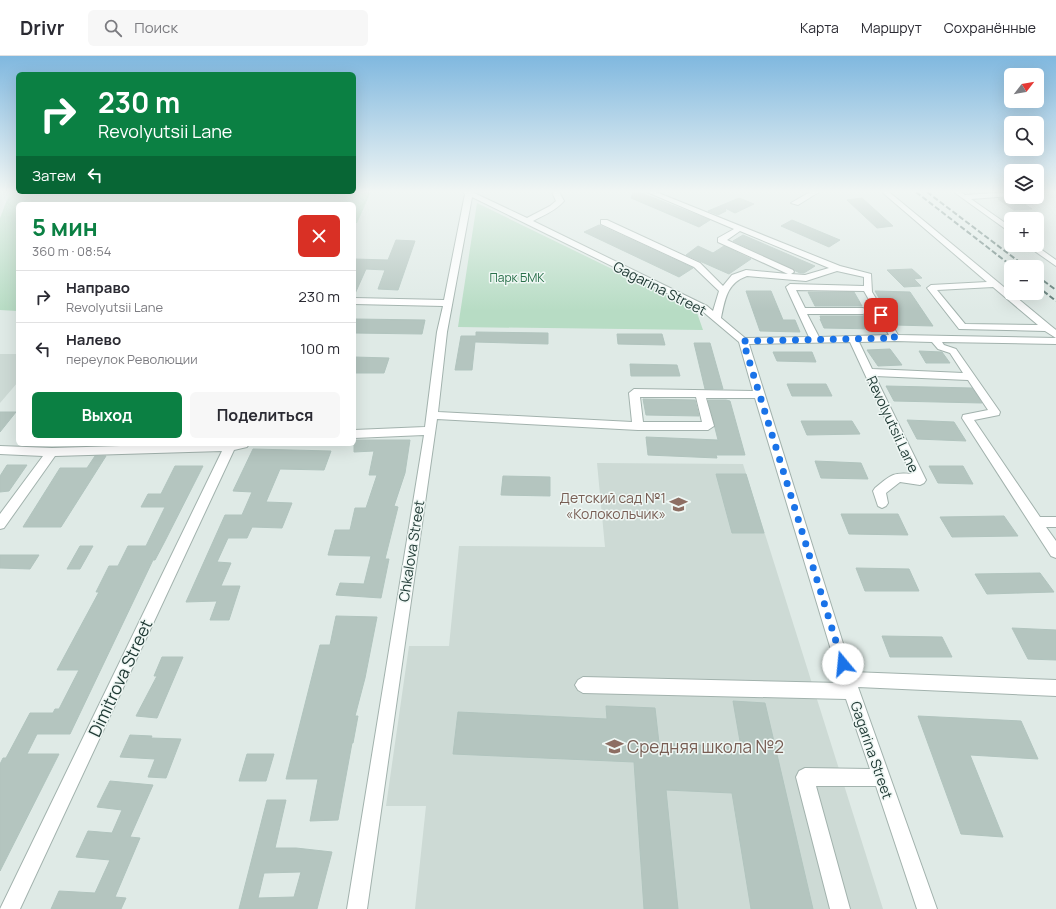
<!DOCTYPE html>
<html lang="ru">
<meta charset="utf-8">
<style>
body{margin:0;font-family:Manrope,sans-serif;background:#f7f7f7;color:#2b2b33;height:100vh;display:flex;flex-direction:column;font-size:15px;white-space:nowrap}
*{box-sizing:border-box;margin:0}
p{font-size:13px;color:#7c7c81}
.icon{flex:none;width:22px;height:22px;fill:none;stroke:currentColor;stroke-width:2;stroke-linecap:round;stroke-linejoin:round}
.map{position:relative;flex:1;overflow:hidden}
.panel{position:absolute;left:16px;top:146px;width:340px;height:244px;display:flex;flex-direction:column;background:#fff;border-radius:6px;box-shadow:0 4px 16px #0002}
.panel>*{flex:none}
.guide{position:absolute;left:16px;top:16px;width:340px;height:122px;border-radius:6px;box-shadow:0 4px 16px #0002;background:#0b8043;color:#fff;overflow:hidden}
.needle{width:26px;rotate:59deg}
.tools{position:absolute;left:1004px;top:12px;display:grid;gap:8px}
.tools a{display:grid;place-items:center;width:40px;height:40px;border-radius:6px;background:#fff;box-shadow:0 4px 16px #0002;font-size:20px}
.pin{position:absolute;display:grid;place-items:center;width:34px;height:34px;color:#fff;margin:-17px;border-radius:8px;box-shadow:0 2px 6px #0006}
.me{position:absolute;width:44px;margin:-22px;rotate:343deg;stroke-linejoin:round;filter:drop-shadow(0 0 3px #0008)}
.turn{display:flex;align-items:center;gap:14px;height:84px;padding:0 16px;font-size:18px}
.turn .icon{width:52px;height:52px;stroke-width:2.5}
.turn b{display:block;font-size:28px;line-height:34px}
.then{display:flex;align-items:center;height:38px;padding:0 16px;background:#0003;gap:8px;font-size:15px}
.round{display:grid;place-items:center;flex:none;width:42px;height:42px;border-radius:6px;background:#f7f7f7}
.head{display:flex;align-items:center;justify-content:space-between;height:68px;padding:0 16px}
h1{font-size:24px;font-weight:700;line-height:30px;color:#0b8043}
.action{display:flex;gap:8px;margin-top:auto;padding:8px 16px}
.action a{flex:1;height:46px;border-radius:6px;background:#0b8043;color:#fff;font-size:16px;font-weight:700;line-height:46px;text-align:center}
.action a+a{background:#f7f7f7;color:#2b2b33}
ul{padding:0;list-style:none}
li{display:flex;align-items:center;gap:12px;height:52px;padding:0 16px;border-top:1px solid #e1e1e2}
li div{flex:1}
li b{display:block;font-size:15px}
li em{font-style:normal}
header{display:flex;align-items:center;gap:24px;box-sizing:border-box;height:56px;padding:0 20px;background:#fff;border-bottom:1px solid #e1e1e2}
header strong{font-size:19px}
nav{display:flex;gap:22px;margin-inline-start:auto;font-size:14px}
.search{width:280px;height:36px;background:#f7f7f7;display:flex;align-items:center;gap:10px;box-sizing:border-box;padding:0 14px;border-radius:6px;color:#7c7c81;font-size:15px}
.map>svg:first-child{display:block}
</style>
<header>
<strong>Drivr</strong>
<div class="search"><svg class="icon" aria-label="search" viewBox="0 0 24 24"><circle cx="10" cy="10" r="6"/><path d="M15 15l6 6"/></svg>Поиск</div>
<nav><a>Карта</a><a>Маршрут</a><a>Сохранённые</a></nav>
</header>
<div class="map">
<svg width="1056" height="853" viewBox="0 0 1056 853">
<rect width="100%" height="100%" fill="#dfeae6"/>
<!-- built -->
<path fill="#cddad5" d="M0,298H18V326L0,347Z
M597,407L743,408L883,853H415L426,750H386L409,590H449L459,490L605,491Z"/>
<!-- green -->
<path fill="#b7dcc4" d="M10,136H371L357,167H354V148H18V255L0,254V162Z
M477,147L696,254L703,274L458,271Z"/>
<!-- building -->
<path fill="#b4c5bf" stroke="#b1c4be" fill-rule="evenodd" d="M633,136H639L710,164L699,171L631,142Z
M1015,141L1032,153L1014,154L998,143Z
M739,142L754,148L735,157L725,152L726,155L718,159L708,155Z
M862,142L893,170L877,172L847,144Z
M792,164L840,184L829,191L781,170Z
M599,169L630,183L693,212L679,221L584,176Z
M743,179L815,210L804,217H800L733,185Z
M396,184L415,185L398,234L378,233L385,214L366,213L354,240V203L388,204Z
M698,190L713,197L724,190L751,203L729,218L686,199Z
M912,213L922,222L914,223L921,230L904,231L887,214Z
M746,235H771L783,264H795L800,276L760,275Z
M875,235L910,236L933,270L895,269Z
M808,236H854L862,250H815Z
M867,258L878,273L824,272L820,263H821L820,260H863Z
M354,263L425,264L422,278L354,277Z
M476,276L548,277V288L475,286L472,314H455L461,280H476Z
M617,278H662L665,289L618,288Z
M694,287H710L723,333H705Z
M890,293L902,309L878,310L867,294Z
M919,295L942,296L950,307H926Z
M773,296H812L816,306L777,305Z
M354,301L389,302L384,317H354Z
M630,308L677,309L680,320H631Z
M787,328H826L832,340H792Z
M886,330L972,332L982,347L894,345Z
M643,343L695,344L699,360L646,359Z
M708,344H726L730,345L745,399H716L717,402L648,399L646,381L718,384Z
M0,356H16L0,376Z
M907,364L954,366L966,385L917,383Z
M801,365H852L860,378L807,379Z
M354,384H410L405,417L394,450L398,451L385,503H389L381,542L336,539L340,527L364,528L371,500L328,499L335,474H350L355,452H366L377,419H369L374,395L354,396Z
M253,393L331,395L324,414L280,413L266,446L292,447L282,472L252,471L247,482H228L217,506L231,507L221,530H240L229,564H210L217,545L186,546L225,459H242L252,436L233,435Z
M95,400H106L61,471H23L60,412H87Z
M815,405L861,407L868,423L821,422Z
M7,409H27L9,435L0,436V420Z
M175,410H203L165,485L155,504H153L70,678H37L27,698H59L0,815V708L3,702H6L30,657H53L55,653H59L79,614H57L99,536H96L109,510H118L128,490H146L165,451H141L148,438H161Z
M929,410H963L973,428L938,427Z
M716,418H746L764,477H732Z
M503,420L550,421V440L501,439Z
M841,458H898L908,479L849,478Z
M1004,460L1018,480L952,481L940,461Z
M80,490H93L80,513H67Z
M0,499H39L30,513L0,512Z
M856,512L909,513L919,535H865Z
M1040,517L1054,536L987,538L975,518Z
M336,560L377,561L365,622L355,660H358L353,687H352L338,764L310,765L318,723H286L320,589H330Z
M1012,572L1056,574V604L1028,603Z
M882,580L942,581L952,601H890Z
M162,601H183L157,662L136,660L157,620H154Z
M733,645L765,647L813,853H751L732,737L666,734L678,853H644L634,706L453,698L458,656L607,663L606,650L655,652L659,687L741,691Z
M918,660L1021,665L1038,703L970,699L1003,781L961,778Z
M130,679L152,680L151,682L181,683L166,722L148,721L155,703L120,701Z
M247,698H274L266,725H239Z
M110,725L153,729L130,781L140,782L115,841L126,842L121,853H51L59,835L95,837L110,804L76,801L88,775L112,777L122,754L97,751Z
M267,744H286L275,792H296L332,796L317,853H239ZM301,816L294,841L258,842L264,817Z"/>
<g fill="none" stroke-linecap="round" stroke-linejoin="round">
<defs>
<path id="minor" d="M463,136H472L527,162L550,150L556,145L552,136H559L564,145C555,155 544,159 533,165L707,250L713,255L719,235L694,211L601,168V164H607L700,207L723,230L732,219L746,214L788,218L718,186V182L734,173L647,136H656L840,210L871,218L872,236L898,279L1056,282V288L942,286L944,289L956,293L1000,356L999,359L974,364L1040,461H1056V471H1046L1056,485V502L1051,500L962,362L963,359L988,354L968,324L875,320L926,424L924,427L920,429L900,426L886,437L888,447L886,450L882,452L878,450L873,435L875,432C890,420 892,416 911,418L850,286L749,288L852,616L1056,624V640L858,631L937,853H917L876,730H816L850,853H830L796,721L799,715L805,712L870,713L846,643L583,637L578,634L575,629L578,624L583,621L841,627L755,342H706L714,370L708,374H638L437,363L367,853H347L424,379L354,382V374L425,371L437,276L443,250L354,248V242L444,244L465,138ZM472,141L701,254L739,286L753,335L634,333L629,337L632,366L438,356L447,276ZM740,175L829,212L805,219L791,218L794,216L793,214L727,184ZM837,215L864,221V230L790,228L786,231L809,281L745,282L721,262C725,243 727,227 747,220L806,225ZM796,234L864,235L889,279L819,281L807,258H863L868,255L863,252H805ZM895,285L932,286L938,293L950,297L963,317L872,313L859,286ZM640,341H696L702,366H643Z
M810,136H819L798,149L791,147Z
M882,136H889L1051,270L1056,274V282L1045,275L959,273L927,232L931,229L987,226ZM993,231L1038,269L965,268L937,234Z
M954,136H961L965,139L1011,136V140L971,143L1011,171V177Z
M1037,136H1044L1037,138Z
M1026,189H1035L1056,204V210Z
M189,388H249L247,391L234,394L20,853H0L222,395L55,400L4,472L0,473V458L43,400L0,398V390L52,392Z"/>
</defs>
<!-- minor casing -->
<use href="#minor" stroke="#a2b2ad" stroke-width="2"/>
<!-- path -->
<path stroke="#7faea3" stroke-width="1.5" stroke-dasharray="1.5 2" stroke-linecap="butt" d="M1007,226L1008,210L1040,207"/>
<!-- minor -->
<use href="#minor" fill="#fff" fill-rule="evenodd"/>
<!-- rail -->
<path stroke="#5a7671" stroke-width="2" stroke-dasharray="5.5 2.5" stroke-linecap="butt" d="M916,136L1013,211
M927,136L1026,211
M1037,220L1056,234
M1037,230L1056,245"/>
</g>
<!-- sky -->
<linearGradient id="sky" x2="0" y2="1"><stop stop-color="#80b8df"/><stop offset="0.53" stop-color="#f1f6f4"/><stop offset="1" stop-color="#f1f6f4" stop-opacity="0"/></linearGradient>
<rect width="1056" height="255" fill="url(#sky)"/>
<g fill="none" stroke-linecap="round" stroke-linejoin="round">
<!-- route -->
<path stroke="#1a73e8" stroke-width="7" stroke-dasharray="0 12.6" d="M843,608L743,285L895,282L881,259"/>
</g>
<!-- icons -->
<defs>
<symbol id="school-bare" viewBox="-9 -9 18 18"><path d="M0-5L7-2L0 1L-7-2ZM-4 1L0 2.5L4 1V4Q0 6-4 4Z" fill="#8d6e63" stroke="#eff7f4" stroke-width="2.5" paint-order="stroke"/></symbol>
</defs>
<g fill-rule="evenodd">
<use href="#school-bare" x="666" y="436" width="25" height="25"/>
<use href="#school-bare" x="602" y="678" width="25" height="25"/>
</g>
<g text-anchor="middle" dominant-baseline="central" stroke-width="3" stroke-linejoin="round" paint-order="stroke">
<!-- far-park labels -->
<g font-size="12" fill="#2a714b" stroke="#eff7f4">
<text x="517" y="221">Парк БМК</text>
</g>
<!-- street labels -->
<g font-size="14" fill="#203a35" stroke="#eff7f4">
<text transform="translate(660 232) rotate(27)">Gagarina Street</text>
<text transform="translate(893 368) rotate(65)">Revolyutsii Lane</text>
<text transform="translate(411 495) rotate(-81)">Chkalova Street</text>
<text transform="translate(872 694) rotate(71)">Gagarina Street</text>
</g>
<!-- education labels -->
<g font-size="14" fill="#785e54" stroke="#eff7f4" text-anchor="end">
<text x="666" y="441">Детский сад №1<tspan x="666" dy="16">«Колокольчик»</tspan></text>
</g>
<!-- near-street labels -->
<g font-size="17" fill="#203a35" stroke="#eff7f4">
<text transform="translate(120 622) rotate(-65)">Dimitrova Street</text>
</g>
<!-- near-education labels -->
<g font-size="17" fill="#785e54" stroke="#eff7f4" text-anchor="start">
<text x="627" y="690">Средняя школа №2</text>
</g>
</g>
</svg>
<div class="tools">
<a><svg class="needle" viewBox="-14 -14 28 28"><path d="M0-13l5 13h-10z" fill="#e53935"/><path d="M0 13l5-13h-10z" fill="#7c7c81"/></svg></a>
<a><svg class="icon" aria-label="search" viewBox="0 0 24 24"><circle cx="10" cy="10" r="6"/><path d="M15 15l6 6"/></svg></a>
<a><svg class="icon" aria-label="layers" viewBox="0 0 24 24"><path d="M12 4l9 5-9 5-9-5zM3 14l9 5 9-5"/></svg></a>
<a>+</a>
<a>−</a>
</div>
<div class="pin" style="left:881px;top:259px;background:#d93025"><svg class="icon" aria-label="arrive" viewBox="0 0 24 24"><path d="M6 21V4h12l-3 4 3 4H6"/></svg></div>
<svg class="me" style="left:843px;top:608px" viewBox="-20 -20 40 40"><circle r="19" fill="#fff"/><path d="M0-13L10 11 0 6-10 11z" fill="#1a73e8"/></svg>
<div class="guide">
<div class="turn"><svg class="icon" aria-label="right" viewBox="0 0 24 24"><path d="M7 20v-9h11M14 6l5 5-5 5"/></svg><div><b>230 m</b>Revolyutsii Lane</div></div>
<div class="then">Затем<svg class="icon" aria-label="left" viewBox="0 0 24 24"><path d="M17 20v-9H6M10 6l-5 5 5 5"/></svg></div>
</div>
<section class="panel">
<div class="head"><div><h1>5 мин</h1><p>360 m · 08:54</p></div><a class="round" style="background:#d93025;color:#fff"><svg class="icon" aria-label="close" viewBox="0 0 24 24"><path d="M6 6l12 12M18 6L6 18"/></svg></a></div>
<ul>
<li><svg class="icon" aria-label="right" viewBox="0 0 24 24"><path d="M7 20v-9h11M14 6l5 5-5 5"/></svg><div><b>Направо</b><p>Revolyutsii Lane</p></div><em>230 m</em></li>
<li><svg class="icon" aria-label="left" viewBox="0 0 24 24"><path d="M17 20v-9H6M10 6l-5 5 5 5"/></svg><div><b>Налево</b><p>переулок Революции</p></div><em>100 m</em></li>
</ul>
<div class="action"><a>Выход</a><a>Поделиться</a></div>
</section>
</div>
